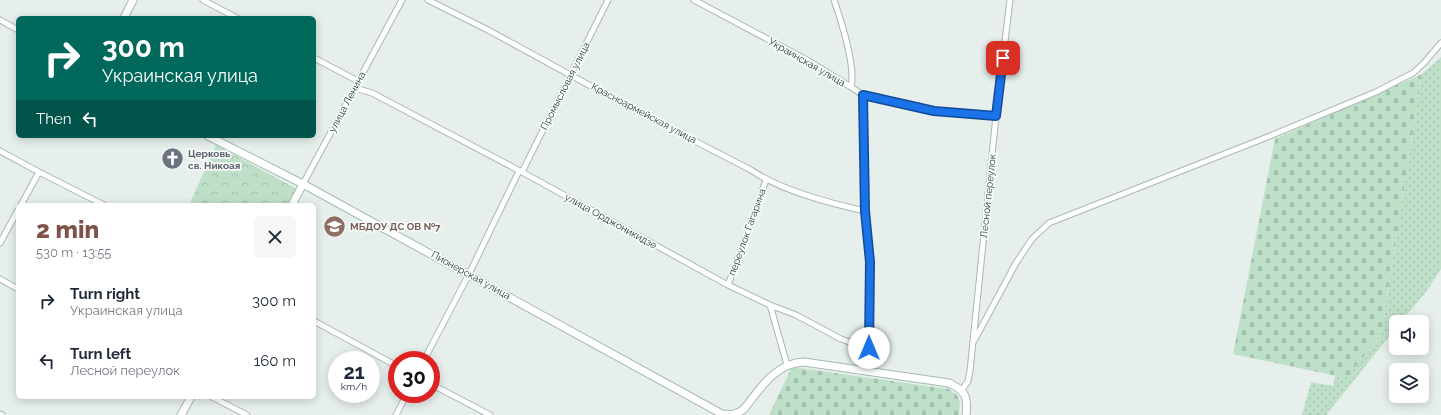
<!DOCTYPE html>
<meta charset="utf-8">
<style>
body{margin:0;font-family:Raleway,sans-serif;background:#f6f6f7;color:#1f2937;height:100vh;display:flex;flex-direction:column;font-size:15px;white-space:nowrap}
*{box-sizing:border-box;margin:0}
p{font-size:13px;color:#747a83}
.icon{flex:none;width:22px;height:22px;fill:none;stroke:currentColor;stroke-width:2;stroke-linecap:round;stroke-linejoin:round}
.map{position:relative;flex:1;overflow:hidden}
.sheet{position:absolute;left:16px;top:203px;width:300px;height:196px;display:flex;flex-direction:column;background:#fff;border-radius:6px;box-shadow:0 2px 10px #0003}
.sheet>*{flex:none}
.top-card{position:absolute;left:16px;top:16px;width:300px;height:122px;border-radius:6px;box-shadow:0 2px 10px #0003;background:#00695c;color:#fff;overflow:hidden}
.controls{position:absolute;left:1389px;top:315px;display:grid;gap:8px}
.controls a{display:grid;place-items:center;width:40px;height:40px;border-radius:6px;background:#fff;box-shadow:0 2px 10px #0003;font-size:20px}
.speed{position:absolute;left:328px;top:351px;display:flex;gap:8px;font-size:20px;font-weight:700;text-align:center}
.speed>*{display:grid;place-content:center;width:52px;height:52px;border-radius:50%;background:#fff;box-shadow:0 2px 10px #0003;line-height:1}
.speed small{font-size:10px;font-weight:400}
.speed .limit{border:6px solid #d22;background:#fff;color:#111}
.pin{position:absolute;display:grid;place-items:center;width:34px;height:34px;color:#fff;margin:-17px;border-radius:8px;box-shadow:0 2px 6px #0006}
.me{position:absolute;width:44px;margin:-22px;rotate:0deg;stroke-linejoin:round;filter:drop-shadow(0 0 3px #0008)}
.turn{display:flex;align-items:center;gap:14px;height:84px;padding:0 20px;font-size:18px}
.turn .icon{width:52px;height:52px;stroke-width:2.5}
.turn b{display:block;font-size:28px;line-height:34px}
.then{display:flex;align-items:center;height:38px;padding:0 20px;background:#0003;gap:8px;font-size:15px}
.round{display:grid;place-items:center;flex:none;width:42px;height:42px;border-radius:6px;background:#f6f6f7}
.summary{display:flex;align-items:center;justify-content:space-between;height:68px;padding:0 20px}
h1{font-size:24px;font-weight:800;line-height:30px;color:#7f5249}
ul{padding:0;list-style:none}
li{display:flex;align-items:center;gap:12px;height:60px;padding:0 20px}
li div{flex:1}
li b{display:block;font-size:15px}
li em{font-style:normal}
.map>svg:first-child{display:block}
</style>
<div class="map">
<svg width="1441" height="415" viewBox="0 0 1441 415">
<defs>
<pattern id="grass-dots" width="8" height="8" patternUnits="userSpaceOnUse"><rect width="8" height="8" fill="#bfe0c8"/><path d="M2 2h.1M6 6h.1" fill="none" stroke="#a4c1ad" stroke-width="1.8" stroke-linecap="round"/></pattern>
<pattern id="cemetery-stones" width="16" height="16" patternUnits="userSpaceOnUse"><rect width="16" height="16" fill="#bfe0c8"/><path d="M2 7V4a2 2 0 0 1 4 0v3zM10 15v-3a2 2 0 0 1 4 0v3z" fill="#a4c1ad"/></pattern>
<pattern id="park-crowns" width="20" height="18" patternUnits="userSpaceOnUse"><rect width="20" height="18" fill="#bfe0c8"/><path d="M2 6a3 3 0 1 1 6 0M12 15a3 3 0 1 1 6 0" fill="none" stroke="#a4c1ad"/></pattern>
</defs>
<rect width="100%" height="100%" fill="#e6efeb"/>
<!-- grass -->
<path fill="url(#grass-dots)" d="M1441,57V269L1426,292L1401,322H1396V328L1326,415H1302L1311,382L1333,386L1335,376L1346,378L1381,335L1422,74Z"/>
<!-- cemetery -->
<path fill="url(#cemetery-stones)" d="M1422,74L1381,335L1346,378L1233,354L1275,139Z
M792,367L949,389L958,396L960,403L959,415H769Z"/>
<!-- park -->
<path fill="url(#park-crowns)" d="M216,145L297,189L288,205H189Z"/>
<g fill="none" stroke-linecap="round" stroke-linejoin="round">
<defs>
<path id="street" d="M203,0L237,18
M428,0L488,30L631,108L751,170C782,191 829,203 865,211
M694,0L807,60L851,87L863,95L934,111L996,116
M834,0C841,20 856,67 851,87
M0,20L18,30
M314,58L358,81
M355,88L372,93L522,172L728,285L770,305L796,315L841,339L869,349
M863,95L865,211L870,262L868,371
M0,151L39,172L104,205
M522,172L608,0
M303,184L402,0
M21,205L39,172
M0,243L18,210
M0,279L18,289
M728,285L766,180
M770,305L787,365
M314,321L397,366
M974,341L1016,263L1032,239L1049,223L1270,136L1376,92L1413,73L1424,63L1441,43
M424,360L469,274L519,171
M431,384L490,415
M962,390L968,381L970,371L996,116L1010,0
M212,397L247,415
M0,414L2,415
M396,415L407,394"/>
<path id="secondary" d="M124,18L133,0
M208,136L303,184L722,414C731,415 736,415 744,409C760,389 775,363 804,362L949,383C966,391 968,397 966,415
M292,205L303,184
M181,415L191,397"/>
</defs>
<!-- street casing -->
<use href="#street" stroke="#a8b8b2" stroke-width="7"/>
<!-- secondary casing -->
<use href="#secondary" stroke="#a4bbb3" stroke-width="9"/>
<!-- street -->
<use href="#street" stroke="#fff" stroke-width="5"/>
<!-- secondary -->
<use href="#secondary" stroke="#fff" stroke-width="7"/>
</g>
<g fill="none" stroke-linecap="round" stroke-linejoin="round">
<defs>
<path id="route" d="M869,348L870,262L865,211L863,95L934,111L996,116L1003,58"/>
</defs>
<!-- route casing -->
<use href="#route" stroke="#114b97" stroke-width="10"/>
<!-- route -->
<use href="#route" stroke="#1a73e8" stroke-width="7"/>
</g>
<!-- icons -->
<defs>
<symbol id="church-disc" viewBox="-11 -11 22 22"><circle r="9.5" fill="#6b7280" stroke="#f7fbf9"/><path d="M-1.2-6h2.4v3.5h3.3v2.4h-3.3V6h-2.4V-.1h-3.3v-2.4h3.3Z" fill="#fff"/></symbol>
<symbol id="school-disc" viewBox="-11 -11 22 22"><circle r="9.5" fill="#8d6e63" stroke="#f7fbf9"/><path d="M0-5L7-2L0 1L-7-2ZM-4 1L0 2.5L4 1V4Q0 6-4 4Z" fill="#fff"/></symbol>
</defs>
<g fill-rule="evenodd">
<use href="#church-disc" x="160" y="146" width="25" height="25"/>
<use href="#school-disc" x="322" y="214" width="25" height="25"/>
</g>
<g text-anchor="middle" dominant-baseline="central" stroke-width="3.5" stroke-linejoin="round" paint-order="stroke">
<!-- street labels -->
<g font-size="10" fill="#24423a" stroke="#f7fbf9">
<text transform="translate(807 62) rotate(30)">Украинская улица</text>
<text transform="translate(565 86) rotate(-63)">Промысловая улица</text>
<text transform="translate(347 102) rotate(-62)">улица Ленина</text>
<text transform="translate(644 113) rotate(28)">Красноармейская улица</text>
<text transform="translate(988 196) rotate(-84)">Лесной переулок</text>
<text transform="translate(611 221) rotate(29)">улица Орджоникидзе</text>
<text transform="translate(747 232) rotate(-70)">переулок Гагарина</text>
<text transform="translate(471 275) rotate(29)">Пионерская улица</text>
</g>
<!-- worship labels -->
<g font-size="10" font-weight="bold" fill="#5b616d" stroke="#f7fbf9" text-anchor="start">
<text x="188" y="153">Церковь<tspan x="188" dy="12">св. Никоая</tspan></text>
</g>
<!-- education labels -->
<g font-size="10" font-weight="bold" fill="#785e54" stroke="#f7fbf9" text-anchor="start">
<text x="350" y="226">МБДОУ ДС ОВ №7</text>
</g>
</g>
</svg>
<div class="controls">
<a><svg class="icon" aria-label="sound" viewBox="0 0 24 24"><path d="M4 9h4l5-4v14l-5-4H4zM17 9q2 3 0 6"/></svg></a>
<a><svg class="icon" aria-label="layers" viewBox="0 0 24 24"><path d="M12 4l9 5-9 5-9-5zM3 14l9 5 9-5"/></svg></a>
</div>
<div class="speed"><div>21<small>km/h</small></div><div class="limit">30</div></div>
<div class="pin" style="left:1003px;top:58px;background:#d93025"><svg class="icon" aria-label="arrive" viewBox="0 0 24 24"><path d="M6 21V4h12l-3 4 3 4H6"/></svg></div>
<svg class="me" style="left:869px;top:348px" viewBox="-20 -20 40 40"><circle r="19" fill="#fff"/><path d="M0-13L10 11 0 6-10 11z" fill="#1a73e8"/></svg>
<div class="top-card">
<div class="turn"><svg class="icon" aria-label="right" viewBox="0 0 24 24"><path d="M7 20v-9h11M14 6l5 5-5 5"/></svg><div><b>300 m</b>Украинская улица</div></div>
<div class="then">Then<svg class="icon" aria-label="left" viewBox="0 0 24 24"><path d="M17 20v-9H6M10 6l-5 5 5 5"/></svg></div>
</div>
<section class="sheet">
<div class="summary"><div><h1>2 min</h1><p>530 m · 13:55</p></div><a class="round"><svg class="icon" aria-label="close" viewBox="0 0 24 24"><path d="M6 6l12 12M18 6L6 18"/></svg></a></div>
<ul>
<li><svg class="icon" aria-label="right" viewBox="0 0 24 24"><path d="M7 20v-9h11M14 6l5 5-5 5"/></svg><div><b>Turn right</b><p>Украинская улица</p></div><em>300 m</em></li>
<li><svg class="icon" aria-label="left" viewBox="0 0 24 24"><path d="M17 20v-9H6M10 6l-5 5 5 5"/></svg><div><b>Turn left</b><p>Лесной переулок</p></div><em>160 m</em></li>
</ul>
</section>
</div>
